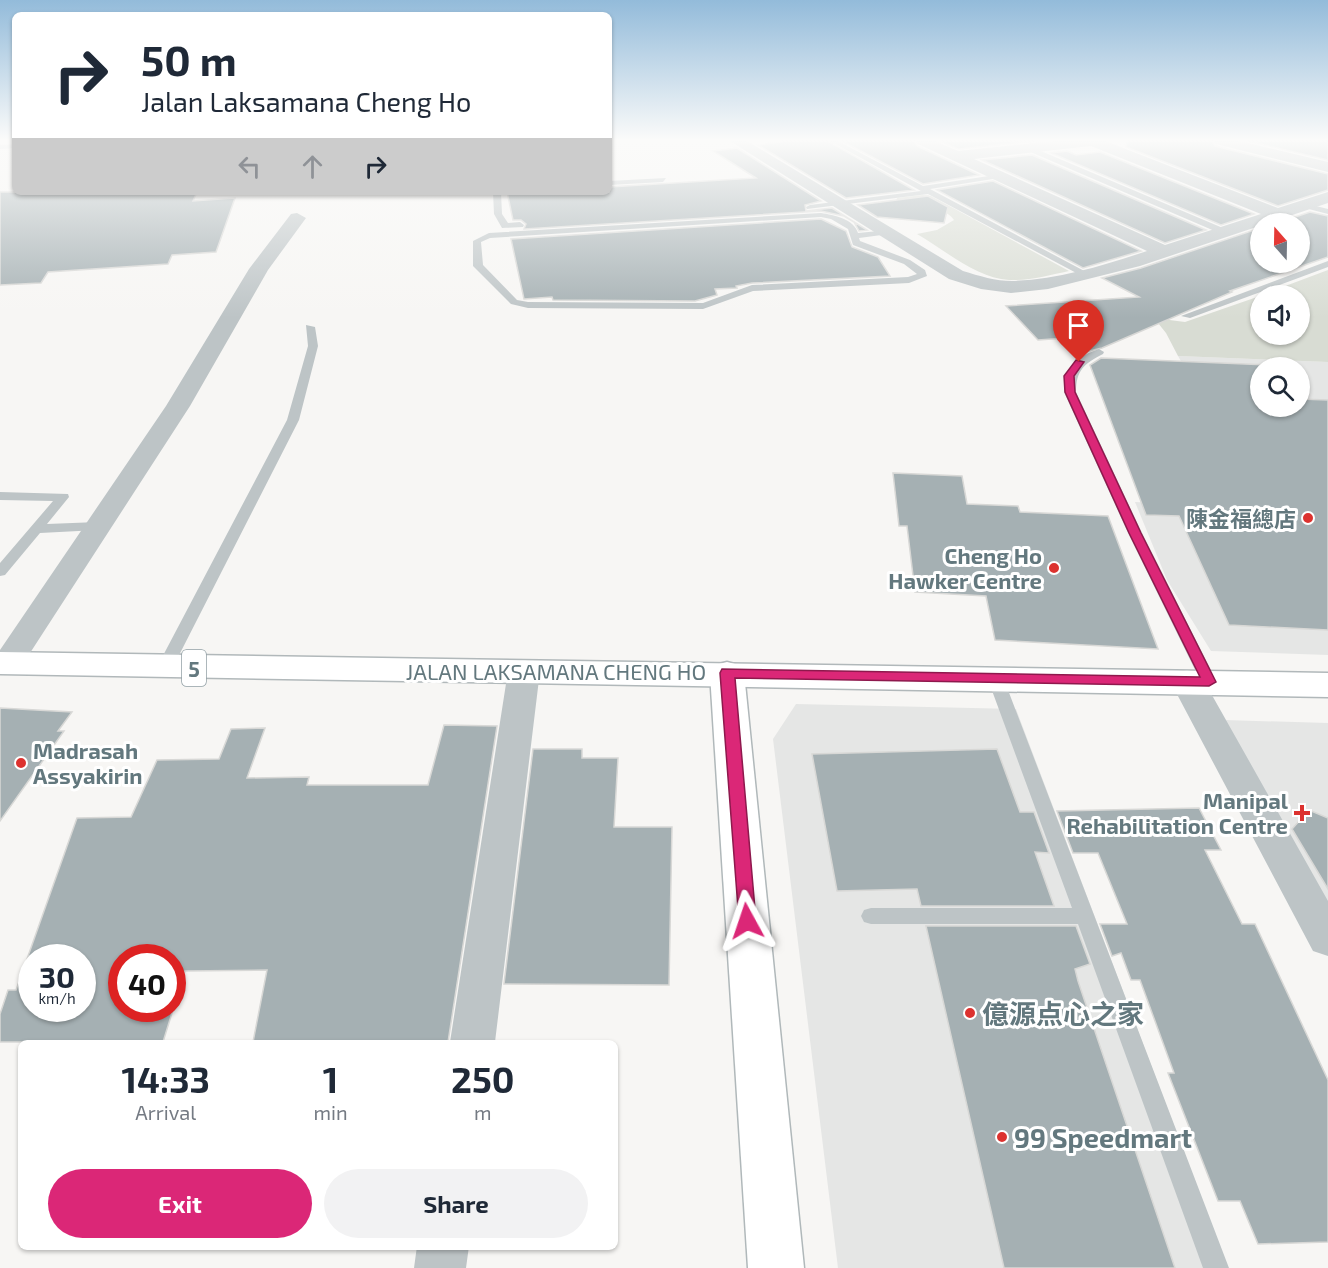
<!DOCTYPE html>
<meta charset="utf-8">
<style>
body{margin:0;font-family:"Exo 2","Noto Sans SC",sans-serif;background:#f2f2f3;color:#1f2937;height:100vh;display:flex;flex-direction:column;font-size:22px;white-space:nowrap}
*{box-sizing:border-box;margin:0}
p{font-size:20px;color:#747a83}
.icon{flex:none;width:33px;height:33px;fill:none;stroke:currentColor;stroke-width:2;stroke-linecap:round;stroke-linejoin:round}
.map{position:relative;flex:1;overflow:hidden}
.details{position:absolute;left:18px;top:1040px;width:600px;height:210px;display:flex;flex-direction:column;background:#fff;border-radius:9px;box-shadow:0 2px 4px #0004}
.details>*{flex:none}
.hud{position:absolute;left:12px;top:12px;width:600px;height:183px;border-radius:9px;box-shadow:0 2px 4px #0004;background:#fff;color:#1f2937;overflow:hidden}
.needle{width:39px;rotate:340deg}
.tools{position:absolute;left:1250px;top:213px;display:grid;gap:12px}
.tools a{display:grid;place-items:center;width:60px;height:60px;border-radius:50%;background:#fff;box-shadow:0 2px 4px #0004;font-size:30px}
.speed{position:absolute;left:18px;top:944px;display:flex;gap:12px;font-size:30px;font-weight:700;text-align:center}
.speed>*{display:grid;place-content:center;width:78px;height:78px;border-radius:50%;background:#fff;box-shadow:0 2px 4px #0004;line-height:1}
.speed small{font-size:15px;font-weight:400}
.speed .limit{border:9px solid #d22;background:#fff;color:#111}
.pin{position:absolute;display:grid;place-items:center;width:51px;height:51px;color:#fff;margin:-62px -26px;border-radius:50% 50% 50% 0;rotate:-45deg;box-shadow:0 0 6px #0007}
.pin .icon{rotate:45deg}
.me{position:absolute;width:66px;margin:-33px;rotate:355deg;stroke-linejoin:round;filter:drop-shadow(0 0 4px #0008)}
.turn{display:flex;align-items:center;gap:21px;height:126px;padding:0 30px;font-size:27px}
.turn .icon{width:78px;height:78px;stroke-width:2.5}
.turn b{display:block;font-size:42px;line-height:51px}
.lanes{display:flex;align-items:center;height:57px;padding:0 30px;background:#0003;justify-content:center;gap:30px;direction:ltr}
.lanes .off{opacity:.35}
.eta{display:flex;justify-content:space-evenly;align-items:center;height:102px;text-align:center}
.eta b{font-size:36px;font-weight:700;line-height:42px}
.button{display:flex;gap:12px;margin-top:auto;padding:12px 30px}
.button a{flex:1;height:69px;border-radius:36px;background:#db2777;color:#fff;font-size:24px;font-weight:700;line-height:69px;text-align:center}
.button a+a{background:#f2f2f3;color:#1f2937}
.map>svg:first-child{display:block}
</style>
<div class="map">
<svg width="1328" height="1268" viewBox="0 0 1328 1268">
<rect width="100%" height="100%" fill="#f7f6f4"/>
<!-- built -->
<path fill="#e5e6e5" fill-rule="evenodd" d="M1178,356L1328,362V655L1211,651L1167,580L1135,502L1265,508ZM1260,368H1299V406H1260Z
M796,704L1016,709L1228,1268H838L773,739Z
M1224,720L1328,723V903Z"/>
<!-- green -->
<path fill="#d8dcd3" d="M922,195L931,196L1069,271C1050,275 1029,281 1009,280C976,278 945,250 917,234L937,230L954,220C944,205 913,206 896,203L897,198Z
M1328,270V362L1178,356L1166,333L1154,318L1185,322L1260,296V334H1299V296L1261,295Z"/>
<!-- building -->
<path fill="#a5b0b3" stroke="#d8d8d6" stroke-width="1.5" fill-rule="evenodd" d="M786,141H828L914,190L846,198L758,145Z
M842,141H914L917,146L979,175L923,184Z
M940,141H1035L958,149Z
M1127,141H1212L1215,146L1328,174V190L1278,206L1126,147Z
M1248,141H1328V160Z
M737,148L821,201L805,205L806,211L832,208L867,230L859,231L854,222L844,216L821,211L524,229L526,224L521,220H513L507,192H609V187L756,178L713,151Z
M1067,151L1076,155L1100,152L1254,214L1221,225L1051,153Z
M1032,155L1206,230L1165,243L982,160Z
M993,181L1141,251L1083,268L937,190Z
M0,192H197L193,201L235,198L216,252L172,255L168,264L48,272L41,283L0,285Z
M928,196L948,207L944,223L877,217L858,205Z
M1310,212L1328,216V257L1230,291L1232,292L1102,348L1085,352L1080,337L1038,340L1006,306L1139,297L1102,278L1141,268L1260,228V262H1299V224H1274Z
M821,219L846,231L852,247L878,257L890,276L752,283L736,286L737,288L715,289L717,295L695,301L553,300L552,297L524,299L511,239Z
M1101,358L1269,365L1271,368H1260V406H1299V399L1328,400V630L1229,625L1179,516L1146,515L1090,365Z
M893,473L962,476L967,504L1018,506L1020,512L1108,516L1158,649L995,640L986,596L915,592L907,526H899Z
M0,708L72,712L58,731H64L0,821Z
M444,725L497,726L448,1042H253L267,970L185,971L163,1042H0V1014L8,990H16L77,818L131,817L157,760L219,759L231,729L265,728L247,778L309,777L307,785H428ZM32,957H82V1008H32ZM122,957H172V1008H122Z
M533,749H582V758H618L614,827H672L669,985L504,984Z
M997,749L1020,812H1034L1049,853L1035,852L1054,906H921L917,889L837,891L812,754Z
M1199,808L1221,850H1205L1242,924H1255L1328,1080V1242L1258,1244L1240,1201H1218L1168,1073H1174L1140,980H1131L1121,953L1112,956L1100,924H1127L1098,853H1073L1057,811Z
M1309,810L1328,818V889L1292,829Z
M926,926H1076L1090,964L1075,969L1078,981L1175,1268H1004Z"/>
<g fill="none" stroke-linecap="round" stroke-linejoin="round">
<defs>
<path id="secondary" d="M727,662L739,665L744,673L804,1268H748L710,673L715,665Z"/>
<path id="primary" d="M0,652L1328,673V697L0,674Z"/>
</defs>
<!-- secondary casing -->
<use href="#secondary" stroke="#b0b8ba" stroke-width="3"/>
<!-- primary casing -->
<use href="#primary" stroke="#b1b8ba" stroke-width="3"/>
<!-- lane -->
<path fill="#bdc4c6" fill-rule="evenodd" d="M830,141H838L923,186L1002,174L999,178L930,189L1090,274L1082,276L928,194L807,209L806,207L810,205L921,191Z
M15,144V148L0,149V145Z
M1029,146L1230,231L1231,233L1224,235L1026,150Z
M666,178L663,182L609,185V181Z
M493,192H501L502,214L508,223L520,222L524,225L523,227L502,228L494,214Z
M1304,203L1328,209V214L1301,207L1300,205Z
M821,213C834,215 854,219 858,233L889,230V234L859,238L860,241L910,260L925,270L927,276L909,283L753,291L703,309L528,308L511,304L473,266V241L489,233ZM821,217L831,219L848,229L853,245L904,264L917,274L908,277L752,285L703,303L528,302L517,300L483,265L481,242L490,238Z
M1328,261V267L1190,318L1181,316Z
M306,325L315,327L318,346L299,420L173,667L170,671H160L157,667L287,420L308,346Z
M1099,349L1104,352L1103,354C1084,364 1076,370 1076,392L1142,533L1217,682L1215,686H1203L1201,682L1128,533L1064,392C1065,369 1077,356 1099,349Z
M0,492L68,494L69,497L47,524L98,522L105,526L98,530L40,533L5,575L0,576V563L53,501L0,500Z
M995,672L1003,677L1229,1268H1203L1078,924H871L864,922L861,916L864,910L871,908H1072L987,677Z"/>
<!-- street -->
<path fill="#bdc4c6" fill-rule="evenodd" d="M730,141H747L963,271C979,276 996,281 1012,281C1057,280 1105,265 1147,251L918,144L916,141H935L958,151L1054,141H1105L1278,208L1328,192V203L1140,266L1048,289L1011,293L981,289L949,279ZM1091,146L1261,214L1165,245L974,159Z
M1214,141H1239L1328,162V172L1216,144Z
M297,213L306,218L268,270L190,406L19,670L8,674L0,671V650L166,406L249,269L291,214Z
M524,660L536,663L540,671L495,1042H450L508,671L512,663Z
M1187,670L1199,673L1204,681L1328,901V956L1313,951L1170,681L1175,673Z
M417,1246H469L466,1268H414Z"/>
<!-- secondary -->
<use href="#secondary" fill="#fff" fill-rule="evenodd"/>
<!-- primary -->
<use href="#primary" fill="#fff" fill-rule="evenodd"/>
</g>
<!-- sky -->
<linearGradient id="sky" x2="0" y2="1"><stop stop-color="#93bbda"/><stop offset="0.44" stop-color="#fbfbfa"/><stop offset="1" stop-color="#fbfbfa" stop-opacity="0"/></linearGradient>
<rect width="1328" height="318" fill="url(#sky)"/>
<!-- route -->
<path fill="#db2777" stroke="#8e194d" stroke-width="1.5" d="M1076,360L1084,362L1074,376L1075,392L1141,533L1216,682L1209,686L735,678L756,921L754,926L747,928L741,926L739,921L720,673L722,669L1200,677L1129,533L1065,392L1064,376Z"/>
<!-- markers -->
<g fill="#dc322f" stroke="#fff" stroke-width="2">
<circle cx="1308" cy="518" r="6"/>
<circle cx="1054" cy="568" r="6"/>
<circle cx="21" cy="763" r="6"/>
<path d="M1299 804h6v6h6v6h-6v6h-6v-6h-6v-6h6z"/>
<circle cx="970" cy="1013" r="6"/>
<circle cx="1002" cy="1137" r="6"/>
</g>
<g text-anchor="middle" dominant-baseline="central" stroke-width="6" stroke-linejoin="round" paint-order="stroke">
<!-- shield labels -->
<rect fill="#fff" stroke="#92a0a5" stroke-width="1.5" x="182" y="650" width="24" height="36" rx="4.5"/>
<g font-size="21" font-weight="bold" fill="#63787e">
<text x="194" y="668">5</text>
</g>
<!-- poi labels -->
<g font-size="22" font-weight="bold" fill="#63787e" stroke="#fff" text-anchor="end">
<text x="1296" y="518">陳金福總店</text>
<text x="1042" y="555">Cheng Ho<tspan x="1042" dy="25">Hawker Centre</tspan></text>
<text x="33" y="750" text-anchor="start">Madrasah<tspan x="33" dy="25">Assyakirin</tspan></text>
<text x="1288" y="800">Manipal<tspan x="1288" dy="25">Rehabilitation Centre</tspan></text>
</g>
<!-- street labels -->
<g font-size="22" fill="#63787e" stroke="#fff">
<text x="556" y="671">JALAN LAKSAMANA CHENG HO</text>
</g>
<!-- near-poi labels -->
<g font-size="27" font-weight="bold" fill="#63787e" stroke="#fff" text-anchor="start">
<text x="982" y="1013">億源点心之家</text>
<text x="1014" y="1137">99 Speedmart</text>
</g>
</g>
</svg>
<div class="tools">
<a><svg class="needle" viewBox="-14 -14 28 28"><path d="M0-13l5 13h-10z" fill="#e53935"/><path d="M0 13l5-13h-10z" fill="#747a83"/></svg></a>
<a><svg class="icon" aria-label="sound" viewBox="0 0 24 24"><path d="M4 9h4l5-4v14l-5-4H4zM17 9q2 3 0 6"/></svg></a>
<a><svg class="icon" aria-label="search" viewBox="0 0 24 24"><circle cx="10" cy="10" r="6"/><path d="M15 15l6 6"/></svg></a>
</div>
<div class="speed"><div>30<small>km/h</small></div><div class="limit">40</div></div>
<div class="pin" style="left:1079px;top:362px;background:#d93025"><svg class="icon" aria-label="arrive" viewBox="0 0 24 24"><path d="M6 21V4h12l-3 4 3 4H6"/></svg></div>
<svg class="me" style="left:747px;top:921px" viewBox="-20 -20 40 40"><path d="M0-17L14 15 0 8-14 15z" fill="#db2777" stroke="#fff" stroke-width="4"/></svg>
<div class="hud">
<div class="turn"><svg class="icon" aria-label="right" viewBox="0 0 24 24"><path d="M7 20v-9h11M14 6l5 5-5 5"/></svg><div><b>50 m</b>Jalan Laksamana Cheng Ho</div></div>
<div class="lanes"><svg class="icon off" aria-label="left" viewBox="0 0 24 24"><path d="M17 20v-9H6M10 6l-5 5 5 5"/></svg><svg class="icon off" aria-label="ahead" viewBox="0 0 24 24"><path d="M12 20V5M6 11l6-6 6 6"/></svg><svg class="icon" aria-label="right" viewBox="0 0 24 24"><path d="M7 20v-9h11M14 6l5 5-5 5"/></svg></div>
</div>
<section class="details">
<div class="eta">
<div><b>14:33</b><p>Arrival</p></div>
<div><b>1</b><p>min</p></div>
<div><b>250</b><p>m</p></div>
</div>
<div class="button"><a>Exit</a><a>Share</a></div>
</section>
</div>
